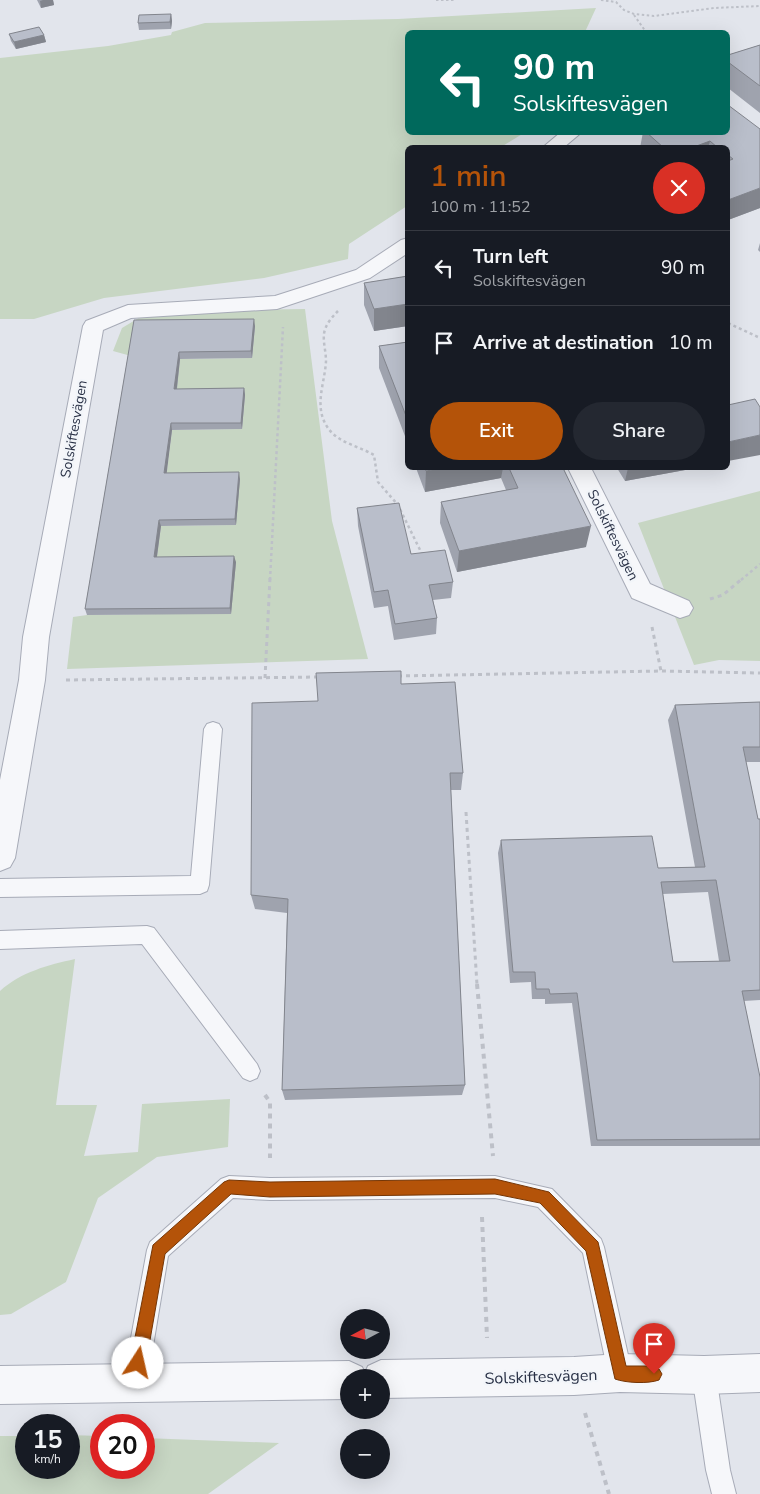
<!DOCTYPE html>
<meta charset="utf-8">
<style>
body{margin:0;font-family:"Nunito Sans",sans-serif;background:#242831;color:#f1f3f6;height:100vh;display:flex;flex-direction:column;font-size:19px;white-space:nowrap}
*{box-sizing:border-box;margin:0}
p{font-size:16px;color:#9ea1a6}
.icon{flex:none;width:28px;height:28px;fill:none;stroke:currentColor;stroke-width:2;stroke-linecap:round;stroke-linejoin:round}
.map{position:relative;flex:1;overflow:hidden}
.details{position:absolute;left:405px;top:145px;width:325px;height:325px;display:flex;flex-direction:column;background:#171b24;border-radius:8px;box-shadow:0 5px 20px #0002}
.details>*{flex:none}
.guide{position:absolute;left:405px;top:30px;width:325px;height:105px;border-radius:8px;box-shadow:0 5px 20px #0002;background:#00695c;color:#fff;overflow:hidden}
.needle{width:32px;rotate:263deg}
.tools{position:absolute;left:340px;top:1309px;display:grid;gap:10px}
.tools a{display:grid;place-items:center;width:50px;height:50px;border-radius:50%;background:#171b24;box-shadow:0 5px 20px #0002;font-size:25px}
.speed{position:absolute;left:15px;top:1414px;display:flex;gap:10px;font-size:25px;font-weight:700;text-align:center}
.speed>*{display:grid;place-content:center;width:65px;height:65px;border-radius:50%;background:#171b24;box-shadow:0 5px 20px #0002;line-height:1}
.speed small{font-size:12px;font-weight:400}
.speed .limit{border:8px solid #d22;background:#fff;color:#111}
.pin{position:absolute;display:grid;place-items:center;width:42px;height:42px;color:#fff;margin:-51px -21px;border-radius:50% 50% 50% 0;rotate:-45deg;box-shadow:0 0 5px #0007}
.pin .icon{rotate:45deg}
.me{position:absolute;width:55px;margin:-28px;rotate:10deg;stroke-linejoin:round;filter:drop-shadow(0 0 4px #0008)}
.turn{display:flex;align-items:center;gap:18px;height:105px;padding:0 25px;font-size:22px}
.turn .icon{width:65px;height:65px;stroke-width:2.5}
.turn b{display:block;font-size:35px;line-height:42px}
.round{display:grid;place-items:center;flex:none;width:52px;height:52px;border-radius:26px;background:#242831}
.overview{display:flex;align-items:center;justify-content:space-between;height:85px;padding:0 25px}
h1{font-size:30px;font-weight:600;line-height:38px;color:#b45309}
.action{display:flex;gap:10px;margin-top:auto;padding:10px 25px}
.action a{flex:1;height:58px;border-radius:30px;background:#b45309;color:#fff;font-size:20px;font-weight:600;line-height:58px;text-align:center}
.action a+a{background:#242831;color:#f1f3f6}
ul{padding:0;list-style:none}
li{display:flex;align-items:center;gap:15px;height:75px;padding:0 25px;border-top:1px solid #363941}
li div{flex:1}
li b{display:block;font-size:19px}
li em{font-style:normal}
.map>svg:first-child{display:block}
</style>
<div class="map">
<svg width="760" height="1494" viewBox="0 0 760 1494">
<rect width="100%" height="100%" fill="#e2e5ec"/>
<!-- green -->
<path fill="#c7d6c3" d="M596,8L585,32H408V132L524,133L501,147L408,148L407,206L349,244L348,259L264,278L104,298L34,319H0V58L108,46L171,35L172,32L205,23L398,19Z
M305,309L332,521L368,659L67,669L73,617L87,615L231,613L235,562L156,563L161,526L236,525L166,479L172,430L242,429L245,395L176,394L180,359L252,358L255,326L131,356L113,351L122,328L142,316L184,311Z
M760,491V661L719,660L694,665L638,523Z
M75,959L56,1105H97L84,1156L138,1152L142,1104L230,1099L228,1147L157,1157L98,1198L66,1282L11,1314L0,1315V991C21,972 48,965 75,959Z
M69,1435L101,1436V1468H144V1438L279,1443L208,1494H0V1436H26V1468H69Z"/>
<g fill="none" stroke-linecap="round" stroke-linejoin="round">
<defs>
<path id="lane" d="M213,722L219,724L222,729L209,885L207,891L200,894L0,897V879L191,876L204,729L207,724Z
M147,926L154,928L257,1064L260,1071L257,1078L250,1081L243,1078L142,944L0,949V931Z
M229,1176L270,1178L495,1176L552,1189L601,1239L604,1247L632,1373L628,1381L620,1385L612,1381L608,1373L583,1253L538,1207L495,1198L270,1200L233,1198L168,1256L147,1382L143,1390L135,1394L127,1390L123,1382L147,1250L150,1242L221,1179Z
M704,1363L712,1367L716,1375L730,1470L736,1494H712L706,1470L692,1375L696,1367Z"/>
<path id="street" d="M561,132H582L563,148H542Z
M408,238V253L370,278L277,309L131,318L103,330L49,637L45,680L15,858L10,867L0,871V780L19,680L23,637L83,326L86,321L128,305L275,296L356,270L401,240Z
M568,468H591L650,584L689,601L693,608L689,615L680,618L632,598Z
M620,1354L704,1356L760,1354V1392L704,1394L620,1392L574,1395L381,1398V1378H349V1399L0,1404V1366L349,1361L362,1367L365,1373L368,1366L381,1360L574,1357Z"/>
</defs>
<!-- lane casing -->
<use href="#lane" stroke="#a7abb7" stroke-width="2"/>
<!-- street casing -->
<use href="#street" stroke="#a7abb7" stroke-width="2"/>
<!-- path-far3 -->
<path stroke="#bdc0c8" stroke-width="2" stroke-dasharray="2.5 2.5" stroke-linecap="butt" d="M436,0H455
M601,0L616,2L624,10L634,14L654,16L714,8L760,6
M634,15L646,32"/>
<!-- path-far2 -->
<path stroke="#bdc0c8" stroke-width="2.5" stroke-dasharray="3 3" stroke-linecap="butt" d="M338,311C332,317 325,325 324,334C323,342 326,352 326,361C325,383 313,407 328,428C338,443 359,446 374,455L378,482L398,505L423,556
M728,323L760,338
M270,580L283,327
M741,580L760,564"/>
<!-- path-far1 -->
<path stroke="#bdc0c8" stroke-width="3" stroke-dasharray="4 4" stroke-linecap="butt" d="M710,599L723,595L743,578
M652,627L661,671
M398,676L661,671L760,673
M265,678L270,578
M66,680L319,677
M466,812L477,985"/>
<!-- path -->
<path stroke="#bdc0c8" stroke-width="4" stroke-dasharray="5 5" stroke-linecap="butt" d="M477,984L493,1156
M265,1095L270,1102V1158
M482,1217L487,1338
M585,1413L609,1494"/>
<!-- lane -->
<use href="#lane" fill="#f6f7fa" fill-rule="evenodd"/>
<!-- street -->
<use href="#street" fill="#f6f7fa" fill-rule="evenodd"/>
</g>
<!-- wall -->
<path fill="#9fa3ae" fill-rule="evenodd" d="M37,0H53L54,5L41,8Z
M171,14L172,21L171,29L139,30L138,23Z
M9,34L44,35L46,42L16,49L11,41Z
M760,45V113L728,88V55Z
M643,132H728L760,208L728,220V148H640Z
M760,243V252L758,250Z
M408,276V326L374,331L364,305V283Z
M134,320L255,326L252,358L180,359L177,389L244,388L245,395L242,429L172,430L166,473L240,479L236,525L161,526L157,557L236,562L231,614L87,615L85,609Z
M408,342V444L379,368V346Z
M416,468H563L586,547L457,572L440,523L441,502L506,490L501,478L425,492Z
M617,468H696L625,481Z
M357,508L411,554L453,582L451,598L433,600L437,618L436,634L394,640L388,606L374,608L358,526Z
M401,684L463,773L461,790H451L465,1085L462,1095L285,1100L282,1090L287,913L255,909L251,895L318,701Z
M760,702V762H746L758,819H760V1000L744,1001L760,1077V1146H591L572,1003L545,1004V999H532L531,982L510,983L498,853L501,840L658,868L695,867L668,720L675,705ZM708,892L719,961L673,962L663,894Z"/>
<!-- shaded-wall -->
<path fill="#82858d" d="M43,0H53L54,5L41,8L40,1Z
M171,14L172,21L171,29L170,22Z
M44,35L46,42L16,49L14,42Z
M710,141L708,148H691Z
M760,188V208L728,220V200Z
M408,304V326L374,331V309Z
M254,319L255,326L252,358L251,351Z
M179,352L180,359L176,395L174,389Z
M244,388L245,395L242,429L241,423Z
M171,423L172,430L166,479L164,473Z
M760,435V455L728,461V442Z
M444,468H503L501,478L425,492L426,471Z
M628,468H696L625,481Z
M239,472L240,479L236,525L235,519Z
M159,520L161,526L156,563L154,557Z
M591,526L586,547L457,572L459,551Z
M234,556L236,562L231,614L230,608Z"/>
<!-- building -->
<path fill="#b9beca" stroke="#82858d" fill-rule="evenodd" d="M171,14L170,22L138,23L139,15Z
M39,27L44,35L14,42L9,34Z
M760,45V86L728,62V55Z
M728,105L760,129V188L728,200V161L733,159L728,155V148H718L710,141L691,148H664L646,132H728Z
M408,276V304L374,309L364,283Z
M254,319L251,351L179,352L174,389L244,388L241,423H171L164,473L239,472L235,519L159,520L154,557L234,556L230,608L85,609L134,320Z
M408,342V421L379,346Z
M755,399L760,407V435L728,442V405Z
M425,468H444L426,471Z
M509,468H563L591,526L459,551L441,502L518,488Z
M399,503L411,554L445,550L453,582L429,585L437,618L395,624L388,590L374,592L357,508Z
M401,671V684L455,682L463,773H450L465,1085L282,1090L288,899L251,895L252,703L318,701L316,673Z
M760,702V747H743L758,819H760V990L742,991L760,1077V1139L597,1140L577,993L550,994L549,989H536L535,972H513L501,840L652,836L658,868L705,867L675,705ZM716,880L730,961L673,962L661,882Z"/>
<!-- route -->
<path fill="#b45309" stroke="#753606" d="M495,1179L549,1192L598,1242L626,1366H654L659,1369L662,1374L659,1380C648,1384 626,1383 615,1379L586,1251L540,1203L495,1194L270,1197L231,1194L165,1254L146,1363L143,1368L138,1370L132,1368L130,1363L153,1245L224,1182L229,1180L270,1182Z"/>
<g text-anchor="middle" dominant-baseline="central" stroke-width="4.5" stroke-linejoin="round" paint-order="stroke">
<!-- street labels -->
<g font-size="14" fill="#293146" stroke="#f2f5f9">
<text transform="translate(74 429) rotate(-80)">Solskiftesvägen</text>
<text transform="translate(613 535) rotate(64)">Solskiftesvägen</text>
</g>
<!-- near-street labels -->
<g font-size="16" fill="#293146" stroke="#f2f5f9">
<text transform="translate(541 1377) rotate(-2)">Solskiftesvägen</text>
</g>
</g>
</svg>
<div class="tools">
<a><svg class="needle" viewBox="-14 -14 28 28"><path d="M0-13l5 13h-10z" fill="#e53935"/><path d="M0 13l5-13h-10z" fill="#9ea1a6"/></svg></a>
<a>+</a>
<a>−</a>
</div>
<div class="speed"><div>15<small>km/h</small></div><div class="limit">20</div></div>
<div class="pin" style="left:654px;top:1374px;background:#d93025"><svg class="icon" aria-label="arrive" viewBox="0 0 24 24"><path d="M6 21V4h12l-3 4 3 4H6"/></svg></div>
<svg class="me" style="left:138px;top:1363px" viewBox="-20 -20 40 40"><circle r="19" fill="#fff"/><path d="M0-13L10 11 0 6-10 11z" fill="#b45309"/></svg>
<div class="guide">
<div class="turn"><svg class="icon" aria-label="left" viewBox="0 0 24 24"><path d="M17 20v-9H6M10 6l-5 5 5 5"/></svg><div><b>90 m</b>Solskiftesvägen</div></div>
</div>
<section class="details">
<div class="overview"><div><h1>1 min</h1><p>100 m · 11:52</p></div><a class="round" style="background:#d93025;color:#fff"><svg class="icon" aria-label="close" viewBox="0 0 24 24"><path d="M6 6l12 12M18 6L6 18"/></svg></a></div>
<ul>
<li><svg class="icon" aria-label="left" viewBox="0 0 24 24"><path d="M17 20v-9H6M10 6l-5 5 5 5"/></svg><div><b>Turn left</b><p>Solskiftesvägen</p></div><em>90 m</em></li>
<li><svg class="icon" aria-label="arrive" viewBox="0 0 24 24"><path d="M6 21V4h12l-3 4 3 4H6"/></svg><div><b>Arrive at destination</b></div><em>10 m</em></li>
</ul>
<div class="action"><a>Exit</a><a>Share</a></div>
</section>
</div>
